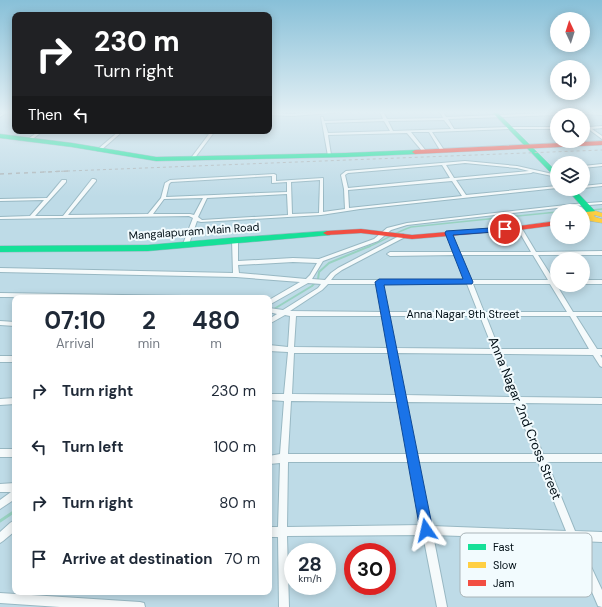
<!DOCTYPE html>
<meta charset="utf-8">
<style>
body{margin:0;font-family:"DM Sans",sans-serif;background:#f6f6f7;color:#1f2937;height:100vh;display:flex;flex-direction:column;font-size:15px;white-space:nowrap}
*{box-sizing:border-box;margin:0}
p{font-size:13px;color:#747a83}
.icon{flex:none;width:22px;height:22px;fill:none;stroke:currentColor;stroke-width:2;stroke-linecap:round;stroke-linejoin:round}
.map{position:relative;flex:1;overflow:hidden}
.details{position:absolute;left:12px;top:295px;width:260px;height:300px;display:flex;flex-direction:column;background:#fff;border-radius:8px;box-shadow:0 2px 10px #0003}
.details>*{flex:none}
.hud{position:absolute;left:12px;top:12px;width:260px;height:122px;border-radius:8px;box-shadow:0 2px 10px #0003;background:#202124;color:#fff;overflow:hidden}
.needle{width:26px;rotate:356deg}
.buttons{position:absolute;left:550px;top:12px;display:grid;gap:8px}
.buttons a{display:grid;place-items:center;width:40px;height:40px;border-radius:50%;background:#fff;box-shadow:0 2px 10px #0003;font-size:20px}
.speed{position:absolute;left:284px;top:543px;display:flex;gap:8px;font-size:20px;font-weight:700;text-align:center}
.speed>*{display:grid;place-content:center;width:52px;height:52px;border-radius:50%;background:#fff;box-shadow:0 2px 10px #0003;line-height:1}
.speed small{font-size:10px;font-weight:400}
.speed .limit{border:6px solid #d22;background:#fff;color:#111}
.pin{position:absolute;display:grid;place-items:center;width:34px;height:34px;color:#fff;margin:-17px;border:2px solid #fff;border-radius:50%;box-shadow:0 1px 4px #0007}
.me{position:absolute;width:44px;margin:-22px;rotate:349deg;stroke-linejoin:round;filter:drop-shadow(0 0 3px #0008)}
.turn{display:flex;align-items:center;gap:14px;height:84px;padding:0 16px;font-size:18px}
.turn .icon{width:52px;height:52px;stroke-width:2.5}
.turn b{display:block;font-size:28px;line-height:34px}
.then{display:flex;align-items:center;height:38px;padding:0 16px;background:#0003;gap:8px;font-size:15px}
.eta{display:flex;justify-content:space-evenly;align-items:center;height:68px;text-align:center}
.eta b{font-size:24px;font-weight:700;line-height:28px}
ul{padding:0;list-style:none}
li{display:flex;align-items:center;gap:12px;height:56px;padding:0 16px}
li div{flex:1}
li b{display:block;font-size:15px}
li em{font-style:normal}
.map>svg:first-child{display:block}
</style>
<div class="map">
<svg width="602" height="607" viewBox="0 0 602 607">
<rect width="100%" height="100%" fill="#bedbe7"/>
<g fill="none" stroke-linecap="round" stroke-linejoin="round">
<!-- stream-far2 -->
<path stroke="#98d2c1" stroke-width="1.5" d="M592,210L602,209
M570,211L587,210
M368,247C383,241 396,232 411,227L557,212"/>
<!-- stream-far1 -->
<path stroke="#98d2c1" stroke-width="2" d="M269,312L312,286L318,279L319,272L329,263L370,246"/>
<!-- stream -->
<path stroke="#98d2c1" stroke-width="3" d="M0,521L15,511"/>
<defs>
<path id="street" d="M4,112H8L0,117V115Z
M321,112H344L292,116L269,115V113L292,114Z
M380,112H383L387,119L443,118L440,112H443L446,117L576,112L602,113V115L584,114L448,119L454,129L509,127H557V129H509L432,132L444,150L442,151L440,150L429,132H411L426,151L424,152H423L407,133L328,135L331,155L328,156L321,117H323L324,121L383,119ZM444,120L451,129L393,131L388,121ZM384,121L390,131L328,133L325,123Z
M602,126V128L592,129L602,136V139L587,128L589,127Z
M39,131H43L30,141H28V139Z
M119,131H123L100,151H98V149Z
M190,131L211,132L215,131L194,159H193L191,158L209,134L192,132Z
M465,161L517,166L557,175V177L533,172L531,173L456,180L466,195L557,186V188L360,209L321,215L201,222L197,221L189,244L186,246L183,244L193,218L189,216L0,219V217L30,216L44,200L0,201V199L47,198L62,180H66V182L35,216H63L92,179H94L96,180V181L68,215L148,214L161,198L165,183L170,180L274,174L276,175V181L323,178V212L345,209L344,189L341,175L346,171ZM465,163L517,168L529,171L454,178L446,165ZM442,165L450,178L348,188L345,175L348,173ZM272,176V183L287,182V192L166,197L169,184L171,182ZM320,180L319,213L292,214L291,182ZM452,181L462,196L349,208L348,190ZM287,194L288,215L202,220L198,217L207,198ZM203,198L194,215L190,214H153L164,199Z
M602,164V166L583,168V166Z
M602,184V186L583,188V186Z
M602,202V204L575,206L407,225L391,230L378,241L323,261L312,279L325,280L331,273L338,268L403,234L406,236L405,237L342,270L335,275L331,280H465L455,255L390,256L387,254L390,252H454L446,233L449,231L452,233L459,252H531L517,228L519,226L521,227L536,252L602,251V255H538L554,280H557V284H556L573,312H602V316H576L597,349H602V355H600L602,358V367L600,366L593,355L502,354L519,397L602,398V404L522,403L543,454H602V462H547L575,531L602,532V542L579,541L602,590V607L598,606L570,540L433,535L447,607H437L423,535L287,536L289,607H279L278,537H269V527H278L280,463L269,464V456L280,454L284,401L269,400V394H284L288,352L269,351V345L288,347L290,316L285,315L269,324V319L277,314L269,312V308L283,310L318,288L321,284L308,283L269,305V300L300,282L236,277L0,272V268L233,273L232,240L235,238L238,240V261L293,258L319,259L374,239L387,228L407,223L575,204ZM461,255H533L548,280H471ZM293,262L317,263L310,275L306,279L239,273L238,265ZM328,284H377L382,312L290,311L322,290ZM382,284H467L478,312H388ZM473,284H550L567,312H484ZM296,316H383L388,348L294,347ZM389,316H480L493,349L395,348ZM486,316H570L589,349H499ZM294,353H389L397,395L292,394ZM396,353L495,354L512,397L405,395ZM291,401L399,402L408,454H288ZM406,402L515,403L535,454H416ZM288,462H410L422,525L287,527ZM418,462H538L566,531L431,526Z
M583,280H602V284H583Z
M0,293L183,296L186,298L0,297Z
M0,321L15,322V326L0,325Z
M0,356H15V362H0Z
M15,398V404L0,405V399Z
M0,449H15V457H0Z
M15,483V499L0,509V500L11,492H0V484Z
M13,521H15V531L3,541L0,543V532L10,523Z
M0,593L140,602L144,603L145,607H60L0,603Z"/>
<path id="fast" d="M492,112H497L557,172V178L555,177Z
M0,134L72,143L156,157L346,153L415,150L418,152L415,154L346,157L156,161L72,147L0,138Z
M567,189H574L595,211V215H589Z
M327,231L331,233L330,235L148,251L0,252V246L148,245L229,238Z"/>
<path id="slow" d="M596,211L602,213V217L594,215L595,217L602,219V223L590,221L585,214L586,212Z"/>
<path id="jam" d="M602,141V145L415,154L412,152L415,150Z
M557,221V225L519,230L412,239L361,233L327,235L323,233L327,231L361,229L412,235L519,226Z"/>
</defs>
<!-- street casing -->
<use href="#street" stroke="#98b8c3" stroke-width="2"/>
<!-- fast casing -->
<use href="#fast" stroke="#98b8c3" stroke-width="1"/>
<!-- slow casing -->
<use href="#slow" stroke="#98b8c3" stroke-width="1"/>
<!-- jam casing -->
<use href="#jam" stroke="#98b8c3" stroke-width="1"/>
<!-- street -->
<use href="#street" fill="#f5fafb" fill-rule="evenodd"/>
<!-- fast -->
<use href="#fast" fill="#16e098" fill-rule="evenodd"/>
<!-- slow -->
<use href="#slow" fill="#ffcf43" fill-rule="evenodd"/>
<!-- jam -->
<use href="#jam" fill="#f24e42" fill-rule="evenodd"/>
<!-- rail-far1 -->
<path stroke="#abb2b5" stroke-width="1" stroke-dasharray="3 3" stroke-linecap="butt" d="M43,172L602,150"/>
<!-- rail -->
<path stroke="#abb2b5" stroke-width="1.5" stroke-dasharray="4 4" stroke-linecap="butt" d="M0,174L68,171"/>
</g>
<!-- sky -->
<linearGradient id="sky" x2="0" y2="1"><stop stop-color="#88c0d8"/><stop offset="0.57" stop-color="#e2eff4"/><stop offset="1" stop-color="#e2eff4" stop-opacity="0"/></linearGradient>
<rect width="602" height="197" fill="url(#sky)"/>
<!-- route -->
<path fill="#1a73e8" stroke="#114b97" d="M505,227H508V231L453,235L473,282L472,284L384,285L433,530L431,534L426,536L422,534L420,530L375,282L379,279H463L445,233L446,231Z"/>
<g text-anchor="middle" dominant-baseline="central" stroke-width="4" stroke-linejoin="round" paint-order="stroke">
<!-- street labels -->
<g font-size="11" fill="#000e15" stroke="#f2fbfe">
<text transform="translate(194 231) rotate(-4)">Mangalapuram Main Road</text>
<text x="463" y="314">Anna Nagar 9th Street</text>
</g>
<!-- near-street labels -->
<g font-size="13" fill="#000e15" stroke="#f2fbfe">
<text transform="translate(525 418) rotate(68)">Anna Nagar 2nd Cross Street</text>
</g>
</g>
<!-- legend -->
<rect x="460" y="533" width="132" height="64" rx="6" fill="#f2fbfe" stroke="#a9b4b8" stroke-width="1"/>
<rect x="468" y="544" width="18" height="6" fill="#16e098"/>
<rect x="468" y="562" width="18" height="6" fill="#ffcf43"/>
<rect x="468" y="580" width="18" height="6" fill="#f24e42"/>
<g font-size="11" fill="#000e15">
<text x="493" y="551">Fast</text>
<text x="493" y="569">Slow</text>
<text x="493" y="587">Jam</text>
</g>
</svg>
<div class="buttons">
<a><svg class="needle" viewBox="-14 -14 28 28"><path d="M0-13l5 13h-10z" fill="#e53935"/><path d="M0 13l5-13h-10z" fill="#747a83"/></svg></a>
<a><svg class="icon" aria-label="sound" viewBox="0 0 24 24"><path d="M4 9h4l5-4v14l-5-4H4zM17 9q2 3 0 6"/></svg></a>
<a><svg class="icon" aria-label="search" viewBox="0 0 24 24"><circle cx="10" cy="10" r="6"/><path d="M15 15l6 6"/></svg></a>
<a><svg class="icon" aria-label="layers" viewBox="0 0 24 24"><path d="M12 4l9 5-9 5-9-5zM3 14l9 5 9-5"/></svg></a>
<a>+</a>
<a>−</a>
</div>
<div class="speed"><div>28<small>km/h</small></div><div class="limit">30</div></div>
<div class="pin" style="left:505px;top:229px;background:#d93025"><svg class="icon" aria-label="arrive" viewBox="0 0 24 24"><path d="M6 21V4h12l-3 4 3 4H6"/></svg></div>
<svg class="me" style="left:426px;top:530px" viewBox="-20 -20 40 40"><path d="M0-17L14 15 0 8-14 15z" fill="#1a73e8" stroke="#fff" stroke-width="4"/></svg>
<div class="hud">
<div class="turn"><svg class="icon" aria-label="right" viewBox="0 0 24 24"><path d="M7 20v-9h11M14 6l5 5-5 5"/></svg><div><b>230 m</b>Turn right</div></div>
<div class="then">Then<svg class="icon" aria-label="left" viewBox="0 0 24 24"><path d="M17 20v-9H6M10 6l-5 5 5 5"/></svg></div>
</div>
<section class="details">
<div class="eta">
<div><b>07:10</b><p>Arrival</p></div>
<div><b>2</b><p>min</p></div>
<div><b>480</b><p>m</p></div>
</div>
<ul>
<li><svg class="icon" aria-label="right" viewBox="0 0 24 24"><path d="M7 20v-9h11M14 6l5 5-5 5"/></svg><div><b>Turn right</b></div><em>230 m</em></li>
<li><svg class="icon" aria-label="left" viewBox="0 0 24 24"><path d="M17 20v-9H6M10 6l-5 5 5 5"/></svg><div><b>Turn left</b></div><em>100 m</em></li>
<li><svg class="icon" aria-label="right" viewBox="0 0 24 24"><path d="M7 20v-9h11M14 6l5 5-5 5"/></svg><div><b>Turn right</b></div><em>80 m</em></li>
<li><svg class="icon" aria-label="arrive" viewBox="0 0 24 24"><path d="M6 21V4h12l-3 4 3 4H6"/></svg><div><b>Arrive at destination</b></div><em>70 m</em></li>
</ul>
</section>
</div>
